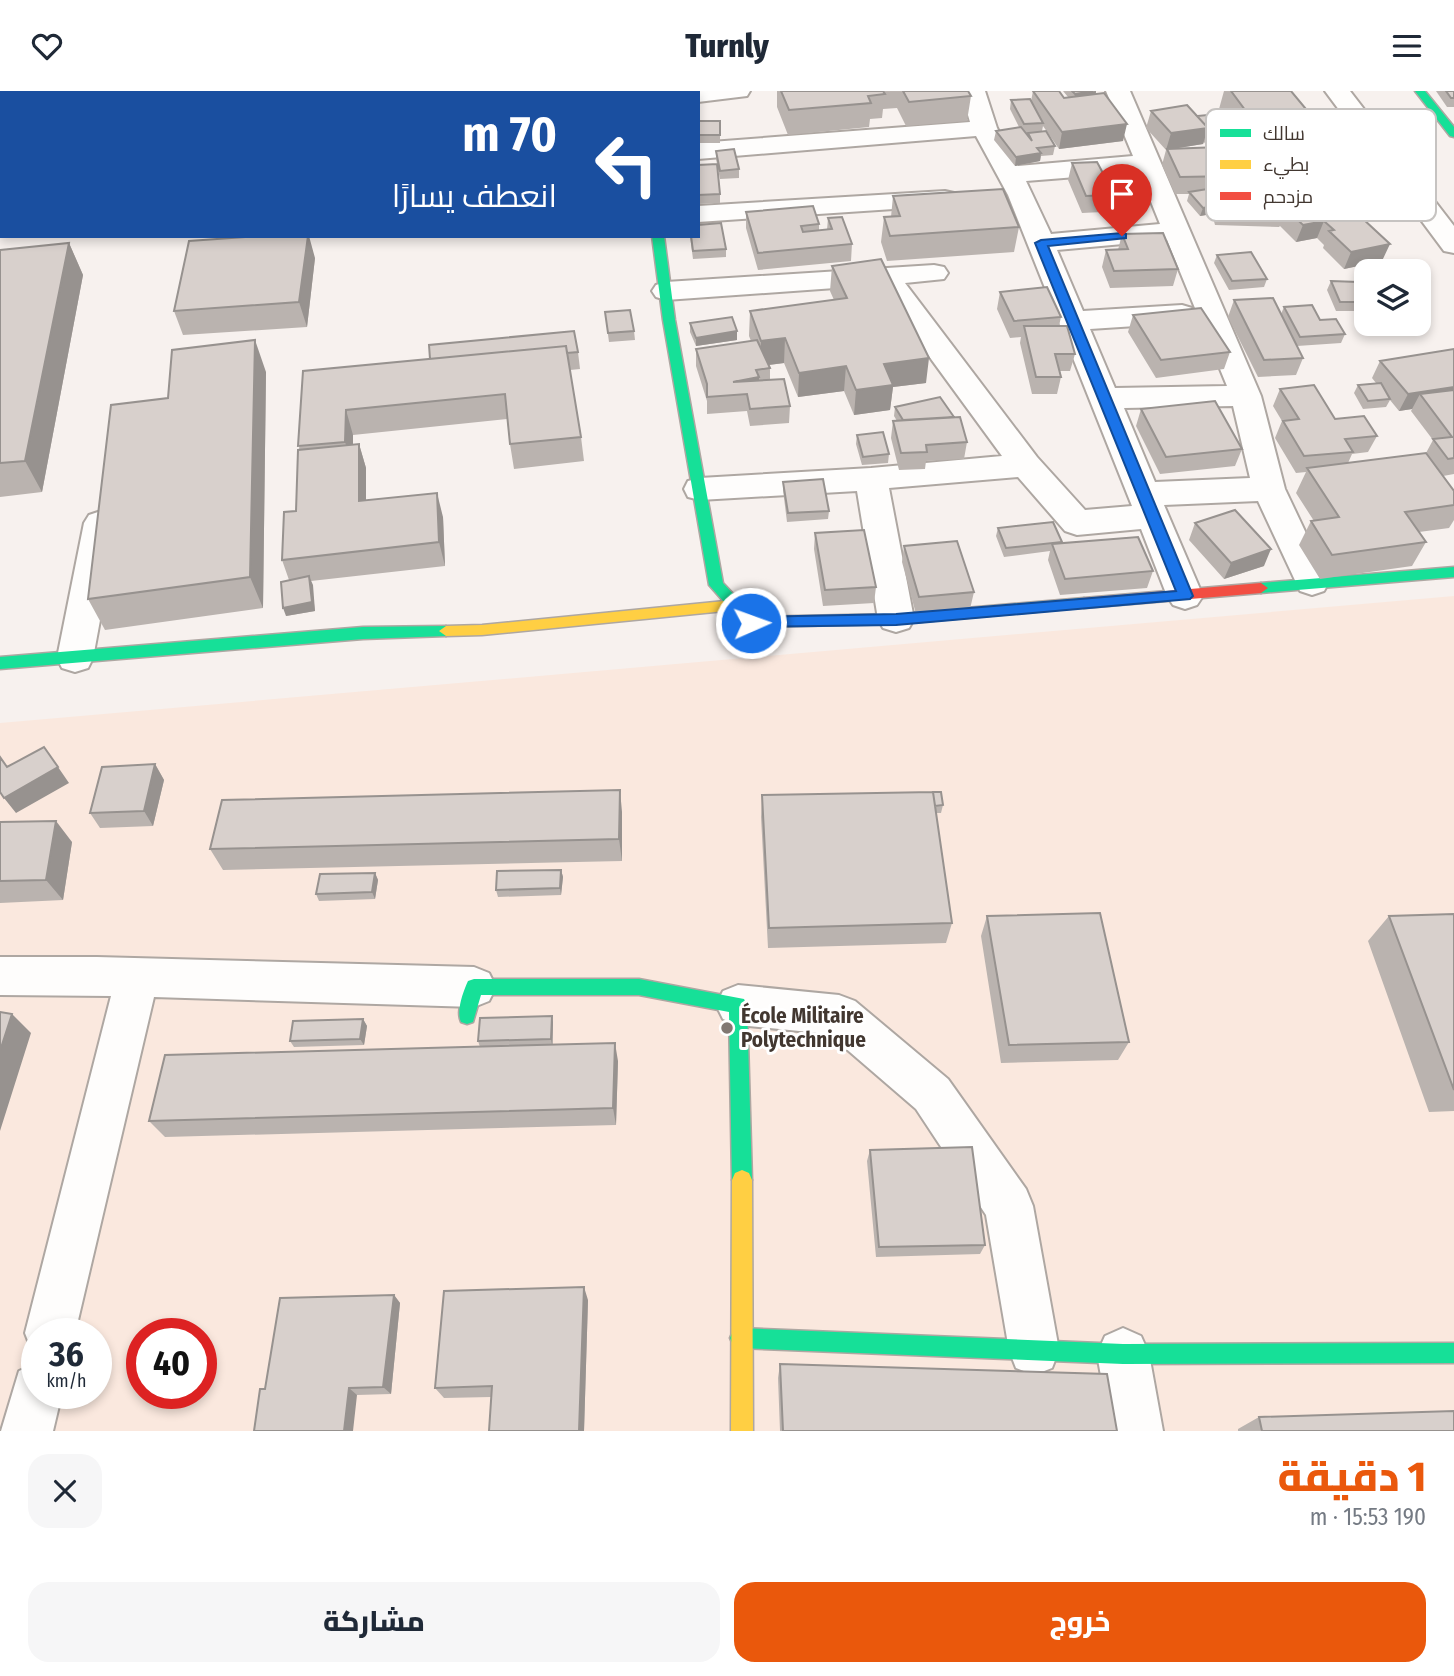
<!DOCTYPE html>
<html lang="ar">
<meta charset="utf-8">
<style>
body{margin:0;font-family:"Fira Sans Condensed",Cairo,sans-serif;background:#f6f6f7;color:#1f2937;direction:rtl;height:100vh;display:flex;flex-direction:column;font-size:26px;white-space:nowrap}
*{box-sizing:border-box;margin:0}
p{font-size:23px;color:#747a83}
.icon{flex:none;width:38px;height:38px;fill:none;stroke:currentColor;stroke-width:2;stroke-linecap:round;stroke-linejoin:round}
.map{position:relative;height:1340px;overflow:hidden;direction:ltr}
.drawer{display:flex;flex-direction:column;background:#fff;flex:1}
.drawer>*{flex:none}
.hud{position:absolute;left:0px;top:0px;width:700px;height:147px;box-shadow:0 4px 10px #0003;direction:rtl;background:#1a4fa0;color:#fff;overflow:hidden}
.fabs{position:absolute;left:1354px;top:168px;display:grid;gap:14px}
.fabs a{display:grid;place-items:center;width:77px;height:77px;border-radius:14px;background:#fff;box-shadow:0 4px 10px #0003;font-size:35px}
.speed{position:absolute;left:21px;top:1227px;display:flex;gap:14px;font-size:35px;font-weight:700;text-align:center}
.speed>*{display:grid;place-content:center;width:91px;height:91px;border-radius:50%;background:#fff;box-shadow:0 4px 10px #0003;line-height:1}
.speed small{font-size:18px;font-weight:400}
.speed .limit{border:10px solid #d22;background:#fff;color:#111}
.pin{position:absolute;display:grid;place-items:center;width:60px;height:60px;color:#fff;margin:-72px -30px;border-radius:50% 50% 50% 0;rotate:-45deg;box-shadow:0 0 7px #0007}
.pin .icon{rotate:45deg}
.me{position:absolute;width:77px;margin:-38px;rotate:88deg;stroke-linejoin:round;filter:drop-shadow(0 0 5px #0008)}
.turn{display:flex;align-items:center;gap:24px;height:147px;padding:0 28px;font-size:32px}
.turn .icon{width:91px;height:91px;stroke-width:2.5}
.turn b{display:block;font-size:49px;line-height:60px}
.round{display:grid;place-items:center;flex:none;width:74px;height:74px;border-radius:21px;background:#f6f6f7}
.overview{display:flex;align-items:center;justify-content:space-between;height:119px;padding:0 28px}
h1{font-size:42px;font-weight:800;line-height:52px;color:#ea580c}
.action{display:flex;gap:14px;margin-top:auto;padding:14px 28px}
.action a{flex:1;height:80px;border-radius:21px;background:#ea580c;color:#fff;font-size:28px;font-weight:800;line-height:80px;text-align:center}
.action a+a{background:#f6f6f7;color:#1f2937}
header{display:flex;justify-content:space-between;align-items:center;height:91px;padding:0 28px;background:#fff;font-size:32px;font-weight:800}
.map>svg:first-child{display:block}
</style>
<header><svg class="icon" aria-label="menu" viewBox="0 0 24 24"><path d="M4 6h16M4 12h16M4 18h16"/></svg>Turnly<svg class="icon" aria-label="heart" viewBox="0 0 24 24"><path d="M12 20l-8-8c-3-5 5-10 8-4 3-6 11-1 8 4z"/></svg></header>
<div class="map">
<svg width="1454" height="1340" viewBox="0 0 1454 1340">
<rect width="100%" height="100%" fill="#f7f1ee"/>
<!-- built -->
<path fill="#fae8de" fill-rule="evenodd" d="M1454,505V1340H0V632ZM37,1242H96V1302H37ZM142,1242H201V1302H142Z"/>
<g fill="none" stroke-linecap="round" stroke-linejoin="round">
<defs>
<path id="street" d="M689,0H750L747,5L698,11V2H687Z
M961,0H985L997,37L1018,75L1133,65L1106,0H1130L1261,305L1285,398L1329,491L1324,500L1312,504L1300,500L1258,410L1164,414L1203,505L1197,514L1185,518L1173,514L1167,505L1141,438L1077,444L1065,440L1018,386L889,397L914,528L909,537L896,541L883,537L878,528L857,400L700,409L688,406L684,398L688,390L700,387L871,377L1002,365L877,194L666,209L656,206L652,200L656,194L666,191L934,174L944,176L948,182L944,188L905,192L1037,366L1085,419L1132,415L1008,104L976,45L698,68V52L970,31ZM1139,81L1160,133L1051,143L1026,90ZM1167,149L1227,295L1115,297L1090,238L1182,232L1192,229L1197,223L1192,217L1182,214L1083,220L1057,159ZM1233,315L1250,387L1155,391L1124,317Z
M1325,0H1350L1454,135V162L1444,160Z
M945,100L954,102L958,108L954,114L698,131V115Z
M101,420L113,424L118,432L93,567L88,577L75,581L62,577L57,567L84,432L89,424Z
M0,866H97L474,876L489,882L496,896L489,910L474,916L154,906L75,1242H37V1262L32,1260L25,1242L111,905L0,904Z
M738,894L839,904L855,910L948,988L1026,1098L1033,1115L1059,1259L1052,1277L1034,1284L1016,1277L1009,1259L986,1124L916,1018L829,943L738,934L723,928L716,914L723,900Z
M1123,1237L1141,1245L1149,1263L1163,1340H1111L1097,1263L1105,1245Z
M37,1272V1302H62L53,1340H1L19,1280Z"/>
<path id="fast" d="M1415,0H1425L1454,36V46L1450,45Z
M652,145H664L675,229L723,492L755,526L896,523L1084,507L1091,512L1089,516L896,533L746,536L709,494L663,229Z
M1454,476V486L1261,502L1254,497L1261,492Z
M446,535L453,540L446,545L363,548L0,578V566L363,536Z
M474,888H639L744,908L747,914L752,1089L749,1096L742,1099L735,1096L732,1089L729,921L639,904H481L473,931L467,933L461,931C456,920 463,901 468,890Z
M740,1237L1123,1253L1454,1252V1272L1123,1273L740,1257L733,1254L730,1247L733,1240Z"/>
<path id="slow" d="M735,509L742,514L735,519L482,544L446,545L439,540L446,535L482,534Z
M742,1079L749,1082L752,1089L753,1340H731L732,1089L735,1082Z"/>
<path id="jam" d="M1261,492L1268,497L1261,502L1084,517L1077,512L1084,507Z"/>
</defs>
<!-- street casing -->
<use href="#street" stroke="#aea7a2" stroke-width="4"/>
<!-- fast casing -->
<use href="#fast" stroke="#aea7a2" stroke-width="3"/>
<!-- slow casing -->
<use href="#slow" stroke="#aea7a2" stroke-width="3"/>
<!-- jam casing -->
<use href="#jam" stroke="#aea7a2" stroke-width="3"/>
<!-- street -->
<use href="#street" fill="#fefdfc" fill-rule="evenodd"/>
<!-- fast -->
<use href="#fast" fill="#16e098" fill-rule="evenodd"/>
<!-- slow -->
<use href="#slow" fill="#ffcf43" fill-rule="evenodd"/>
<!-- jam -->
<use href="#jam" fill="#f24e42" fill-rule="evenodd"/>
</g>
<!-- wall -->
<path fill="#bab3af" fill-rule="evenodd" d="M777,0H968L971,5L967,30L906,35L897,17L883,18L882,27L870,28L869,36L788,44L777,16Z
M1033,0L1064,7L1068,6L1063,0H1096V3L1123,50L1059,58L1043,35L1042,40L1055,55L1053,64L1041,65L1040,70L1015,75L994,49L996,40L1019,36L1010,18L1011,9L1031,10Z
M1224,0H1291L1355,77L1345,101L1335,102L1382,170L1344,178L1323,157L1324,154L1317,147L1296,151L1280,135L1279,136L1215,134L1212,123L1200,125L1187,110L1189,103H1175L1162,74L1166,59L1146,37L1151,20L1198,25L1221,37L1225,26L1219,18ZM1218,50L1221,54L1220,57H1178L1203,53L1204,51L1206,54ZM1268,82L1286,107L1333,103L1281,113L1279,118L1238,115L1240,110L1229,99L1230,96L1231,97L1247,95L1250,87L1249,84Z
M1436,0H1454V16H1447Z
M0,10H2V145H16L0,147Z
M698,30H720V52H698Z
M716,60L739,78V87L720,88L716,68Z
M1072,72L1104,84H1109V82L1149,102L1144,119L1082,122L1068,89Z
M698,74L720,103V112L698,113Z
M893,105L1019,136L1014,161L887,170L881,151L884,126H891Z
M746,121L819,133V139H827L828,127L852,153L851,170L758,179L746,137Z
M1122,143L1178,178L1173,195L1110,197L1102,176L1106,159H1118Z
M690,145H698L726,158V166L693,168Z
M69,152L83,184L42,401L0,406V159Z
M1217,164L1267,188L1264,196L1229,199L1214,172Z
M315,167L307,236L183,244L174,220Z
M832,175L926,292L893,296L890,319L854,324L844,300L798,306L784,272L769,274L770,277V289L790,315L789,332L750,335L747,320L707,323V310L696,275V258L751,250L749,245L750,220L834,209L830,200Z
M1331,190L1367,208V214L1364,220H1336L1327,199Z
M1000,201L1061,226L1059,235L1075,263L1070,280H1060L1061,286L1057,303H1032L1020,252L1021,246L1010,247L997,218Z
M1234,209L1281,223L1284,216L1320,229L1345,243L1341,252L1297,255L1303,267L1296,284L1258,286L1228,226Z
M605,221L634,240L635,249L609,251Z
M1133,224L1230,261L1224,278L1156,287L1128,241Z
M690,232L737,240V249L696,255L690,241Z
M1454,258V383L1443,385L1454,400V429L1449,437L1419,441L1426,451L1412,475L1320,488L1299,454L1311,430H1314L1296,402L1306,381L1296,382L1275,347L1282,330L1273,315L1280,298L1335,328L1377,345L1368,361L1352,363L1348,372L1426,362L1433,349L1411,320L1412,318L1399,320L1390,309L1386,316L1363,318L1354,302L1358,294L1376,292L1372,287L1380,270Z
M578,261L580,278L570,279L581,346L584,370L514,378L510,353L507,328L353,344V353H359L366,377V409L443,426L445,475L311,490L315,520L286,525L289,489L282,469L296,420L303,280Z
M266,281L263,517L105,539L88,508L168,307Z
M895,316L967,351L964,368L926,370L925,378L899,379L891,347L893,330H897L894,325Z
M1141,318L1242,358L1235,375L1160,383L1136,335Z
M857,344L889,363L888,372L862,374L856,353Z
M783,391L829,420L828,428L787,431L783,399Z
M1195,432L1264,475L1224,488L1189,449Z
M998,437L1062,452L1153,480L1147,497L1060,504L1048,469L1050,460L1004,466L996,445Z
M815,442L876,496L874,512L823,515L814,458Z
M904,455L974,501L970,518L916,523L902,471Z
M155,673L164,689L153,735L100,737L90,722Z
M762,704L943,714L941,722H936L952,832L946,852L768,857L761,726Z
M622,721V770L223,779L210,758Z
M0,731L72,751L63,809L0,812Z
M561,779L563,786L561,804L498,806L496,799Z
M375,782L378,789L375,808L319,810L316,803Z
M1454,823V1020L1429,1021L1368,850L1389,825Z
M987,825L1129,951L1118,969L1001,972L981,845Z
M363,928L367,935L364,954L294,956L290,950Z
M553,931V954L618,970L616,1034L165,1046L149,1030L480,956L478,950Z
M870,1059L985,1154L980,1163L876,1166L867,1070Z
M394,1204L400,1212L391,1303L357,1304L265,1298Z
M588,1209L584,1340H489L491,1306L444,1307L435,1297Z
M780,1273L1117,1340H780L778,1287Z
M1259,1326L1454,1340H1238V1338Z"/>
<!-- shaded-wall -->
<path fill="#97928f" d="M1096,0L1095,8L1073,12L1075,3Z
M1127,33L1123,50L1059,58L1062,41Z
M1208,37L1203,53L1166,59L1171,42Z
M1220,42L1218,50L1206,54L1208,45Z
M1041,62L1040,70L1015,75L1016,66Z
M1240,110L1237,119L1221,114Z
M1215,115L1212,123L1200,125L1203,117Z
M1324,130L1317,147L1296,151L1303,134Z
M308,145H309L315,167L307,236L299,211Z
M69,152L83,184L42,401L25,370Z
M1390,153L1382,170L1344,178L1351,161Z
M737,240V249L696,255V247Z
M785,247L784,272L760,275L761,250Z
M255,249L266,281L263,517L250,486Z
M929,267L926,292L893,296L890,319L854,324L856,299L884,273Z
M846,275L844,300L798,306L799,282Z
M759,286V303H747L733,291Z
M1454,296V311L1420,303L1412,318L1399,320L1408,303Z
M346,319L353,344V375L345,351Z
M359,353L366,377V435L359,410Z
M437,402L443,426L445,475L439,451Z
M1271,458L1264,475L1224,488L1231,472Z
M309,485L313,494L315,520L286,525L283,517Z
M155,673L164,689L153,735L144,720Z
M58,676L69,692L16,722L4,707Z
M620,699L622,721V770L619,748Z
M56,730L72,751L63,809L46,789Z
M561,779L563,786L561,804L560,797Z
M375,782L378,789L375,808L372,801Z
M12,923L31,942L0,1040V960Z
M552,925L553,931L552,954L551,948Z
M363,928L367,935L364,954L360,948Z
M615,952L618,970L616,1034L613,1017Z
M584,1196L588,1209L584,1340H579Z
M394,1204L400,1212L391,1303L383,1296Z
M349,1297L357,1304L353,1340H344Z"/>
<!-- building -->
<path fill="#d8d0cc" stroke="#97928f" stroke-width="2" d="M109,0V2H90Z
M544,0H583V2H544Z
M781,0H883L885,3L868,5L871,12L789,19Z
M903,0H968L971,5L909,11Z
M1033,0H1059L1064,7L1104,2L1127,33L1062,41Z
M1072,0H1093L1075,3Z
M1231,0H1291L1355,77L1295,83L1276,58L1233,62L1223,49L1241,47L1225,25L1248,23Z
M1446,0H1454V7H1451Z
M1030,8L1043,32L1024,33L1011,9Z
M0,10H2V114H0Z
M1187,14L1208,37L1171,42L1151,20Z
M1208,24L1221,37L1220,42L1208,45L1206,43L1208,37L1197,25Z
M698,30H720V44H698Z
M1021,36L1032,50L1028,42L1046,40L1055,55L1037,57L1041,62L1016,66L996,40Z
M1220,56L1234,85L1180,86L1167,58Z
M734,58L739,78L720,80L716,60Z
M1097,71L1104,84L1140,83L1149,102L1086,105L1072,72Z
M717,73L720,103L698,104V74Z
M1109,82H1132V83L1110,84Z
M1226,95L1240,110L1221,114L1279,116L1283,128L1218,126L1215,115L1203,117L1189,101Z
M1003,98L1019,136L890,145L884,126L900,125L893,105Z
M1335,102L1390,153L1351,161L1329,140L1334,139L1324,130L1303,134L1281,113Z
M813,115L819,133L801,135L803,141L832,138L828,127L842,126L852,153L758,162L746,121Z
M721,132L726,158L693,160L691,145H698V134Z
M1163,142L1178,178L1114,180L1106,159L1128,158L1122,143Z
M259,145H308L299,211L174,220L189,150Z
M69,152L25,370L0,372V159Z
M1251,161L1267,188L1232,190L1217,164Z
M881,168L929,267L884,273L893,294L856,299L846,275L799,282L785,247L761,250L750,220L847,207L832,175Z
M1331,190L1358,191L1367,208V211H1340Z
M1047,196L1061,226L1014,230L1000,201Z
M1273,207L1303,267L1264,269L1234,209Z
M1312,214L1320,229L1336,228L1345,243L1300,246L1284,216Z
M1201,217L1230,261L1161,269L1133,224Z
M630,219L634,240L608,242L605,221Z
M732,226L737,240L696,247L690,232Z
M1024,235H1067L1075,263H1055L1061,286H1036Z
M574,240L578,261L567,262L566,255L430,268L429,254Z
M255,249L250,486L88,508L111,314L168,307L172,259Z
M757,249L770,277L756,279L759,286L733,291L784,288L790,315L750,318L747,303L707,306V293L696,258Z
M566,255L581,346L510,353L505,303L346,319L345,351L298,355L303,280Z
M1454,258V296L1408,303L1380,270Z
M1381,292L1390,308L1368,310L1358,294Z
M1314,294L1335,328L1364,325L1377,345L1345,348L1353,361L1304,365L1283,330L1299,328L1280,298Z
M1454,299V367L1448,368L1433,348L1452,346L1420,303Z
M940,306L954,326L903,329L895,316Z
M1215,310L1242,358L1166,366L1141,318Z
M960,326L967,351L926,354L927,361L901,362L893,330Z
M883,341L889,363L863,366L857,344Z
M359,353V410L437,402L439,451L282,469L284,421L296,420L298,359Z
M1426,362L1454,400V414L1405,421L1426,451L1332,464L1311,430L1339,426L1307,377Z
M823,388L829,420L788,422L783,391Z
M1235,419L1271,458L1231,472L1195,432Z
M1053,431L1062,451L1006,457L998,437Z
M864,439L876,496L825,499L815,442Z
M1138,446L1153,480L1065,488L1052,453Z
M957,450L974,501L919,506L904,455Z
M309,485L312,511L283,517L281,491Z
M44,656L58,676L4,707L0,701V666L7,676Z
M155,673L144,720L90,722L102,676Z
M620,699L619,748L210,758L222,709Z
M933,701L952,832L769,837L762,704Z
M933,701H941L943,714L935,715Z
M56,730L46,789L0,790V731Z
M561,779L560,797L496,799L497,780Z
M375,782L372,801L316,803L320,783Z
M1100,822L1129,951L1009,954L987,825Z
M1454,823V999L1389,825Z
M0,921L12,923L0,960Z
M552,925L551,948L478,950L480,927Z
M363,928L360,948L290,950L293,930Z
M615,952L613,1017L149,1030L165,964Z
M972,1056L985,1154L879,1156L870,1059Z
M584,1196L579,1340H489L492,1295L435,1297L444,1200Z
M394,1204L383,1296L349,1297L344,1340H254L260,1298H265L280,1207Z
M780,1273L1107,1283L1117,1340H783Z
M1454,1320V1340H1262L1259,1326Z"/>
<!-- route -->
<path fill="#1a73e8" stroke="#114b97" stroke-width="2" d="M1122,142L1126,143V147L1048,155L1193,505L1190,508L896,534L746,536L744,532L746,528L751,526L896,523L1176,500L1035,152L1041,149Z"/>
<!-- markers -->
<circle fill="#817872" stroke="#fff" stroke-width="2.5" cx="727" cy="937" r="7"/>
<g text-anchor="middle" dominant-baseline="central" stroke-width="6" stroke-linejoin="round" paint-order="stroke">
<!-- poi labels -->
<g font-size="21" font-weight="bold" fill="#423730" stroke="#fff" text-anchor="start">
<text x="741" y="925">École Militaire<tspan x="741" dy="24">Polytechnique</tspan></text>
</g>
</g>
<!-- legend -->
<rect x="1206" y="18" width="230" height="112" rx="10" fill="#fff" stroke="#c6c3c1" stroke-width="2"/>
<rect x="1220" y="38" width="31" height="8" fill="#16e098"/>
<rect x="1220" y="69" width="31" height="9" fill="#ffcf43"/>
<rect x="1220" y="101" width="31" height="8" fill="#f24e42"/>
<g font-size="19" fill="#423730">
<text x="1263" y="49">سالك</text>
<text x="1263" y="80">بطيء</text>
<text x="1263" y="112">مزدحم</text>
</g>
</svg>
<div class="fabs">
<a><svg class="icon" aria-label="layers" viewBox="0 0 24 24"><path d="M12 4l9 5-9 5-9-5zM3 14l9 5 9-5"/></svg></a>
</div>
<div class="speed"><div>36<small>km/h</small></div><div class="limit">40</div></div>
<div class="pin" style="left:1122px;top:145px;background:#d93025"><svg class="icon" aria-label="arrive" viewBox="0 0 24 24"><path d="M6 21V4h12l-3 4 3 4H6"/></svg></div>
<svg class="me" style="left:751px;top:532px" viewBox="-20 -20 40 40"><circle r="17" fill="#1a73e8" stroke="#fff" stroke-width="3"/><path d="M0-11L8 9 0 5-8 9z" fill="#fff"/></svg>
<div class="hud">
<div class="turn"><svg class="icon" aria-label="left" viewBox="0 0 24 24"><path d="M17 20v-9H6M10 6l-5 5 5 5"/></svg><div><b>70 m</b>انعطف يسارًا</div></div>
</div>
</div>
<section class="drawer">
<div class="overview"><div><h1>1 دقيقة</h1><p>190 m · 15:53</p></div><a class="round"><svg class="icon" aria-label="close" viewBox="0 0 24 24"><path d="M6 6l12 12M18 6L6 18"/></svg></a></div>
<div class="action"><a>خروج</a><a>مشاركة</a></div>
</section>
